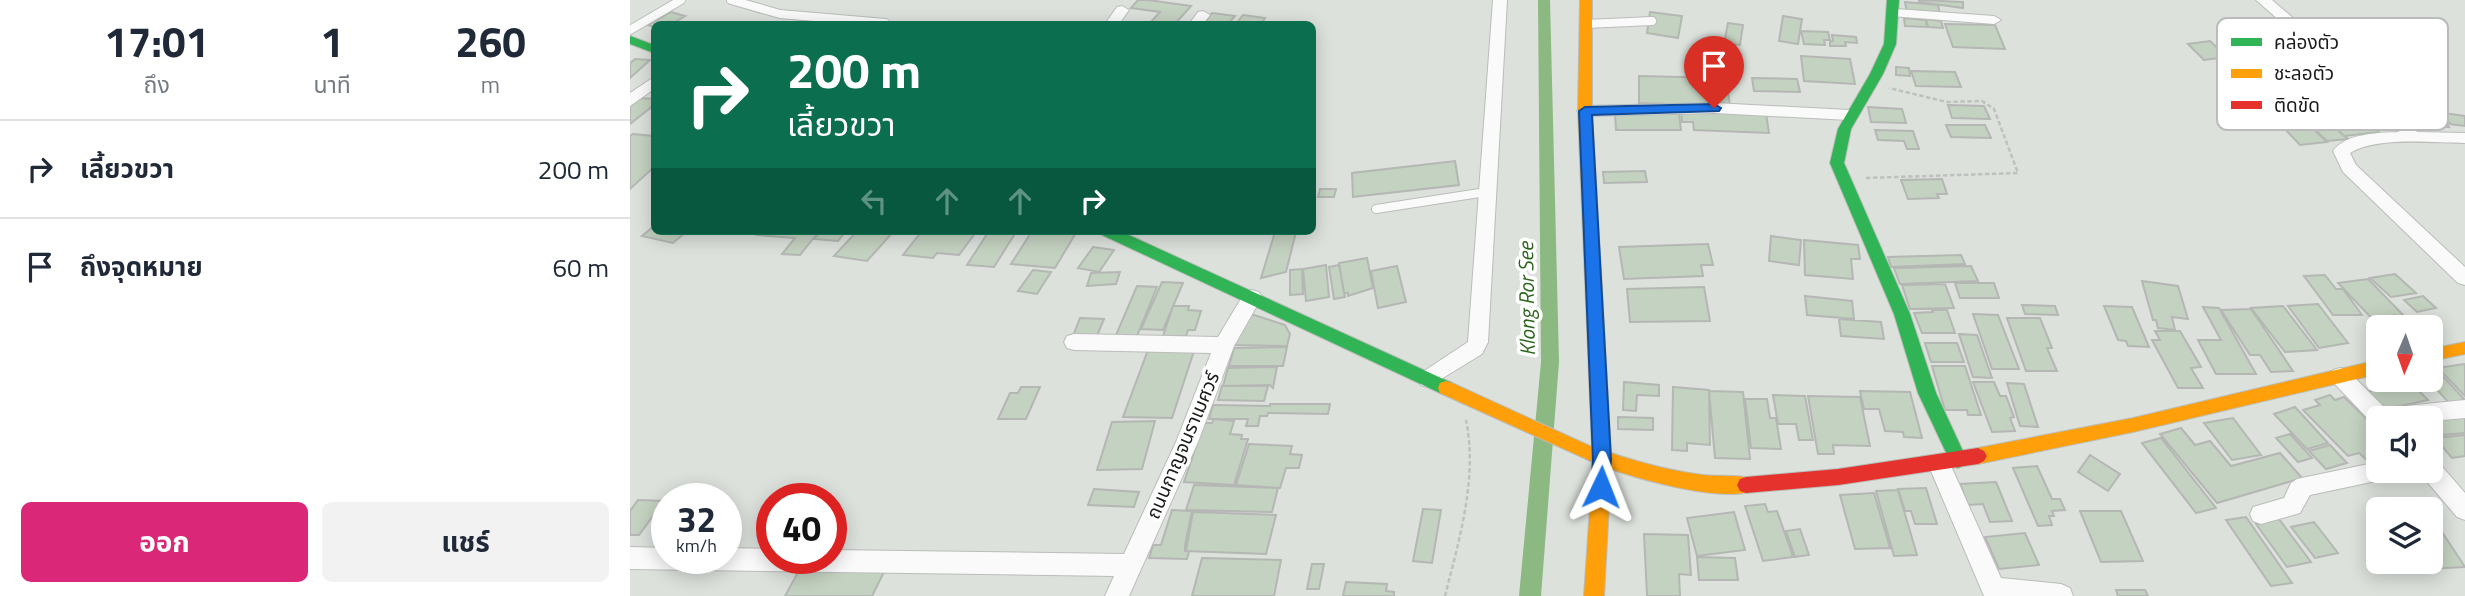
<!DOCTYPE html>
<html lang="th">
<meta charset="utf-8">
<style>
body{margin:0;font-family:"Titillium Web","Noto Sans Thai",sans-serif;background:#f2f2f3;color:#1f2937;height:100vh;display:flex;flex-direction:column;font-size:26px;white-space:nowrap}
*{box-sizing:border-box;margin:0}
p{font-size:23px;color:#747a83}
.icon{flex:none;width:38px;height:38px;fill:none;stroke:currentColor;stroke-width:2;stroke-linecap:round;stroke-linejoin:round}
.map{position:relative;flex:1;overflow:hidden}
.panel{display:flex;flex-direction:column;background:#fff;width:630px}
.panel>*{flex:none}
.guide{position:absolute;left:21px;top:21px;width:665px;height:214px;border-radius:10px;box-shadow:0 4px 18px #0003;background:#0b6e4f;color:#fff;overflow:hidden}
.needle{width:46px;rotate:182deg}
.buttons{position:absolute;left:1736px;top:315px;display:grid;gap:14px}
.buttons a{display:grid;place-items:center;width:77px;height:77px;border-radius:10px;background:#fff;box-shadow:0 4px 18px #0003;font-size:35px}
.speed{position:absolute;left:21px;top:483px;display:flex;gap:14px;font-size:35px;font-weight:700;text-align:center}
.speed>*{display:grid;place-content:center;width:91px;height:91px;border-radius:50%;background:#fff;box-shadow:0 4px 18px #0003;line-height:1}
.speed small{font-size:18px;font-weight:400}
.speed .limit{border:10px solid #d22;background:#fff;color:#111}
.pin{position:absolute;display:grid;place-items:center;width:60px;height:60px;color:#fff;margin:-72px -30px;border-radius:50% 50% 50% 0;rotate:-45deg;box-shadow:0 0 7px #0007}
.pin .icon{rotate:45deg}
.me{position:absolute;width:77px;margin:-38px;rotate:2deg;stroke-linejoin:round;filter:drop-shadow(0 0 5px #0008)}
.turn{display:flex;align-items:center;gap:24px;height:147px;padding:0 21px;font-size:32px}
.turn .icon{width:91px;height:91px;stroke-width:2.5}
.turn b{display:block;font-size:49px;line-height:60px}
.lanes{display:flex;align-items:center;height:66px;padding:0 21px;background:#0003;justify-content:center;gap:35px;direction:ltr}
.lanes .off{opacity:.35}
.eta{display:flex;justify-content:space-evenly;align-items:center;height:119px;text-align:center}
.eta b{font-size:42px;font-weight:700;line-height:49px}
.cta{display:flex;gap:14px;margin-top:auto;padding:14px 21px}
.cta a{flex:1;height:80px;border-radius:10px;background:#db2777;color:#fff;font-size:28px;font-weight:700;line-height:80px;text-align:center}
.cta a+a{background:#f2f2f3;color:#1f2937}
ul{padding:0;list-style:none}
li{display:flex;align-items:center;gap:21px;height:98px;padding:0 21px;border-top:2px solid #e0e1e3}
li div{flex:1}
li b{display:block;font-size:26px}
li em{font-style:normal}
main{display:flex;flex:1;min-height:0}
.map>svg:first-child{display:block}
</style>
<main>
<section class="panel">
<div class="eta">
<div><b>17:01</b><p>ถึง</p></div>
<div><b>1</b><p>นาที</p></div>
<div><b>260</b><p>m</p></div>
</div>
<ul>
<li><svg class="icon" aria-label="right" viewBox="0 0 24 24"><path d="M7 20v-9h11M14 6l5 5-5 5"/></svg><div><b>เลี้ยวขวา</b></div><em>200 m</em></li>
<li><svg class="icon" aria-label="arrive" viewBox="0 0 24 24"><path d="M6 21V4h12l-3 4 3 4H6"/></svg><div><b>ถึงจุดหมาย</b></div><em>60 m</em></li>
</ul>
<div class="cta"><a>ออก</a><a>แชร์</a></div>
</section>
<div class="map">
<svg width="1835" height="596" viewBox="0 0 1835 596">
<rect width="100%" height="100%" fill="#dce1dc"/>
<g fill="none" stroke-linecap="round" stroke-linejoin="round">
<!-- canal -->
<path fill="#8cb882" fill-rule="evenodd" d="M908,0H920L929,362L911,596H889L911,362Z"/>
</g>
<!-- building -->
<path fill="#c4d2c1" stroke="#b4b7b3" stroke-width="2" d="M508,0H518L561,6L545,24H519L530,12L501,8Z
M1289,0L1333,2V8L1289,2Z
M1275,2L1308,5L1310,15L1277,13Z
M41,12L55,16L41,24H24V27L18,25Z
M1020,12L1052,16L1048,38L1017,33Z
M582,13L605,16L598,24H573Z
M613,15L635,18L631,24H606Z
M1153,16L1172,19L1168,44L1149,41Z
M1274,18L1296,20L1297,27L1275,26Z
M1296,19L1311,21L1313,28L1298,27Z
M1098,23L1113,25L1110,45L1094,43Z
M1315,24L1365,25L1375,49L1323,47Z
M1171,31L1198,32L1200,40H1194L1195,45L1174,44Z
M1202,35L1226,37L1227,43L1215,42L1216,46H1200V42L1203,41Z
M1580,41L1597,57L1574,60L1558,44Z
M1171,56L1220,59L1225,84L1174,81Z
M5,59L20,60L0,78V63Z
M1266,67L1279,68L1280,76L1266,75Z
M1281,71L1325,72L1331,87L1286,86Z
M1009,76L1096,78L1100,106L1009,103Z
M1122,78L1167,79L1170,92L1124,91Z
M10,98L24,99V105L0,124V106Z
M1318,105L1354,106L1360,119L1322,118Z
M1238,107L1272,109L1276,123L1241,122Z
M1051,109L1136,113L1139,133L1064,130L1063,122H1052Z
M1814,113L1835,116V126L1820,124Z
M985,114H1049L1051,130H986Z
M1787,114L1812,116L1819,127L1794,125Z
M1733,117L1749,132L1714,136L1698,120Z
M1698,121L1714,136L1719,139L1697,141L1678,123Z
M1677,123L1697,142L1670,145L1651,125Z
M1316,125H1355L1361,138L1321,137Z
M1245,130L1283,131L1289,149H1277L1274,141L1248,140Z
M3,134L24,136V167L0,189V136Z
M825,161L829,185L723,197L722,173Z
M1015,171L1017,182L974,183L973,172Z
M1312,179L1317,194H1307L1309,198L1278,199L1271,180Z
M690,189H706L704,197H688Z
M24,226V231H57L43,243L12,236Z
M131,231H189L170,255L152,254L165,238L127,235Z
M191,231H216L208,241L184,239Z
M227,231H264L237,261L204,256Z
M292,231H339L346,232L329,255L307,253L303,258L273,255Z
M359,231L386,232L364,267L337,265Z
M402,231H447L425,268L381,264Z
M645,232H666L656,272L631,278Z
M1141,236L1171,240L1169,265L1139,261Z
M1174,240L1228,245L1230,259H1221L1223,279L1175,275Z
M1078,244L1083,265H1071L1073,276L994,279L989,247Z
M463,247L484,250L469,272L448,268Z
M1331,255L1335,264L1261,267L1258,257Z
M737,258L743,288L718,296V293H714L709,263Z
M696,265L699,297L676,301L673,269Z
M709,265L715,297L704,299L699,267Z
M767,266L776,302L748,308L741,271Z
M1341,266L1348,281L1270,284L1264,268Z
M672,269L673,294L660,295V270Z
M403,270L421,272L407,294L388,291Z
M490,272L486,284L457,286L461,273Z
M1765,274L1786,293L1761,297L1740,278Z
M1695,275L1706,289H1713L1732,315H1703L1674,276Z
M1738,279L1778,320L1771,321L1765,315L1757,317L1767,327H1750L1708,283Z
M1512,281L1548,286L1558,319L1542,317L1545,330L1528,328L1526,320H1523Z
M532,282L553,283L533,330L511,329Z
M1325,283H1364L1369,298H1330Z
M1315,284L1324,308L1280,309L1272,285Z
M507,286L527,287L507,336L486,335Z
M1074,287L1080,321L1000,322L997,289Z
M1175,296L1222,301L1224,319L1177,315Z
M1793,296L1806,308L1787,312L1774,300Z
M1688,304L1718,343L1689,348L1658,306Z
M1392,305L1425,306L1428,315L1395,314Z
M543,306H559L558,310L571,311L565,330H558L556,336H533Z
M1474,306L1502,307L1519,347L1498,346L1496,341L1488,340Z
M1653,306L1687,350L1655,352L1621,308Z
M1573,307L1589,308L1626,374H1586L1568,340H1591Z
M1621,309L1663,371L1641,372L1630,355H1620L1591,310Z
M1302,310H1317L1325,333H1292L1284,313L1303,312Z
M621,314L655,325L660,334L657,346L603,345Z
M1343,314L1368,315L1389,369H1362Z
M450,318L474,319L467,336H443Z
M1377,318H1410L1422,348H1417L1427,371H1396Z
M1209,319L1251,322L1254,339L1211,336Z
M1525,331H1550L1571,367L1561,368L1573,388H1548L1522,340H1530Z
M1329,334L1347,335L1362,378L1343,377Z
M1295,343H1327L1334,362H1301Z
M657,347L653,366H599L604,348Z
M518,350L564,351L542,418L493,417Z
M1834,364L1835,365V396L1808,368Z
M1302,366H1335L1351,415H1338L1337,410H1315Z
M647,367L643,388L640,385L593,386L598,368Z
M1806,369L1835,400L1819,403L1798,380H1801V370Z
M1762,380H1778L1798,400L1748,411L1732,393L1745,390L1740,384Z
M994,382L1029,385V396L1007,395L1006,411L993,410Z
M1343,382H1364L1370,396H1376L1384,417L1380,418L1385,431L1362,432Z
M1377,383L1394,384L1408,427L1390,426Z
M592,386H638L634,401L588,400Z
M391,387H410L396,419H368L380,393H388Z
M1043,387L1079,390L1080,445L1057,443V451L1042,450Z
M1079,391L1113,392L1120,459L1085,458Z
M1230,391L1280,392L1292,438L1274,437L1273,432L1255,431L1249,409H1234Z
M1143,395L1175,396L1183,440H1169L1166,424H1148Z
M1700,395L1705,400L1714,397L1748,430V458L1738,461L1729,453L1718,456L1673,410L1690,405L1685,400Z
M1178,396L1230,397L1240,446L1203,445L1204,454H1188Z
M1115,399H1137L1140,418H1146L1151,449L1121,448Z
M640,404H700L698,414L638,413L637,416H630L628,426H616L618,419H579L583,405L640,406Z
M1665,407L1698,443L1677,449L1644,414Z
M1835,414V433L1801,436V418H1786Z
M988,417L1023,418V430L988,429Z
M1603,418L1631,455L1602,460L1574,423Z
M584,419L604,421L600,434L612,435L611,439H618L604,485L554,482L574,423H582Z
M525,421L512,469L467,470L482,422Z
M1551,428L1565,445L1580,441L1601,466L1650,453L1672,478L1587,503L1530,434Z
M1660,434L1682,458L1668,462L1646,438Z
M1835,435V456L1822,458L1805,438Z
M1531,438L1586,508L1566,513L1512,443Z
M619,444L662,446L660,454L672,455L669,468H656L650,488L606,485Z
M1700,445L1717,463L1696,469L1679,451Z
M1460,455L1490,474L1478,491L1448,472Z
M1407,466L1422,499H1430L1435,510L1422,511L1424,516H1419L1422,525L1408,526L1383,468Z
M1366,482L1382,521L1360,522L1353,504L1338,505L1330,484Z
M564,485L648,488L642,512L556,510Z
M1296,488L1307,524H1285L1281,511H1275L1268,489Z
M464,489L509,492L504,507L458,505Z
M1268,490L1287,555L1264,556L1246,491Z
M1244,493L1260,548L1225,549L1210,495Z
M8,500L34,501L9,535H0V511Z
M1135,504L1138,512L1147,511L1163,557L1133,561L1115,506Z
M793,509L811,510L802,563L783,561Z
M542,510L562,511L555,545V551L559,552L557,559L519,558L523,545H531Z
M1450,511H1491L1513,561L1471,562Z
M563,512L646,515L636,554L556,551Z
M1104,512L1115,550L1067,556L1057,518Z
M1616,517L1662,583L1641,586L1596,520Z
M1649,519L1681,562L1657,567L1626,524Z
M1684,522L1708,553L1685,558L1661,527Z
M1170,529L1179,555L1165,557L1156,531Z
M1801,529H1810L1835,567L1797,569L1792,562H1801Z
M1395,533L1409,565L1369,569L1355,537Z
M1014,534L1058,535L1061,575L1049,574L1050,596H1017Z
M1067,557L1105,558L1108,580H1069Z
M572,558L651,560L644,596H562Z
M682,564H694L689,589H677Z
M171,567L255,570L242,596H155Z
M716,582L757,584L756,591L764,592V596H713Z
M1486,590H1515L1518,596H1488Z"/>
<g fill="none" stroke-linecap="round" stroke-linejoin="round">
<defs>
<path id="lane" d="M101,0L150,14L255,23
M956,24L1022,21
M0,30L51,0
M746,209L856,192"/>
<path id="street" d="M863,0H877L858,342L852,354L798,387L791,385L788,379L791,373L838,342Z
M1626,0H1642L1669,23L1714,51L1787,132L1835,133V143C1804,143 1747,136 1720,153L1726,165L1835,267V285L1828,283L1713,172L1703,151C1716,133 1748,133 1769,132L1704,57L1659,29Z
M492,6L499,10L489,24H475L487,7Z
M1266,9L1364,16L1371,20L1364,24L1261,16L1259,13Z
M573,11L580,15L573,24H559L568,12Z
M24,77V89L0,106V93Z
M1084,103L1219,110L1227,115L1219,120L1084,113L955,116L947,111L955,106Z
M622,290L629,292L632,297L604,346L568,442L499,596H475L484,576L0,569V547L37,548V558H96V548L142,549V558H201V550L494,554L546,442L581,353L444,350L437,348L434,342L437,336L444,334L588,337L615,292Z
M1710,368L1717,370L1755,408L1835,400V418L1801,421V418H1748V426L1743,424L1703,382L1700,376L1703,370Z
M1309,454L1317,457L1371,578L1431,584L1440,588L1443,596H1354L1298,464L1301,457Z
M1801,460L1809,463L1835,493V520L1827,517L1793,477L1790,471H1801Z
M1748,462V471H1763L1760,478L1680,495L1670,513L1631,524L1623,521L1620,514L1623,507L1654,498L1661,483L1667,479Z"/>
<path id="fast" d="M1257,0H1269L1266,44L1253,74L1221,129L1214,163L1280,314L1306,393L1337,460L1334,465L1328,468L1322,465L1288,393L1264,314L1200,163L1208,129L1240,74L1254,44Z
M0,36L24,45V53L0,44Z
M470,231H490L822,383L824,388L822,393L816,395L810,393L472,235Z"/>
<path id="slow" d="M950,0H962V111L981,453C1011,463 1041,471 1073,475C1089,477 1107,474 1122,479L1125,485L1122,491C1091,502 1012,480 981,469L974,596H954L963,462L810,393L808,388L810,383L816,381L822,383L962,447L948,111Z
M1835,342V354L1801,361V349Z
M1748,360V374L1503,432L1348,464L1342,461L1339,456L1342,451L1348,448L1503,418Z"/>
<path id="jam" d="M1348,448L1354,451L1357,456L1354,461L1348,464L1208,485L1116,493L1110,491L1107,485L1110,479L1116,477L1208,469Z"/>
</defs>
<!-- lane casing -->
<use href="#lane" stroke="#babdb9" stroke-width="10"/>
<!-- street casing -->
<use href="#street" stroke="#babdb9" stroke-width="2"/>
<!-- fast casing -->
<use href="#fast" stroke="#babdb9" stroke-width="2"/>
<!-- slow casing -->
<use href="#slow" stroke="#babdb9" stroke-width="2"/>
<!-- jam casing -->
<use href="#jam" stroke="#babdb9" stroke-width="2"/>
<!-- path -->
<path stroke="#bfc0bf" stroke-width="2.5" stroke-dasharray="4.5 2.5" stroke-linecap="butt" d="M1236,178L1388,173L1364,109L1352,101L1317,102L1259,88
M815,596C829,540 848,478 836,420"/>
<!-- lane -->
<use href="#lane" stroke="#fafafa" stroke-width="8"/>
<!-- street -->
<use href="#street" fill="#fafafa" fill-rule="evenodd"/>
<!-- fast -->
<use href="#fast" fill="#30b455" fill-rule="evenodd"/>
<!-- slow -->
<use href="#slow" fill="#ff9f0a" fill-rule="evenodd"/>
<!-- jam -->
<use href="#jam" fill="#e5322d" fill-rule="evenodd"/>
</g>
<!-- route -->
<path fill="#1a73e8" stroke="#114b97" stroke-width="2" d="M1084,104L1091,108L1089,111L962,115L981,460L977,493L971,496L964,493L961,487L963,460L949,111L955,107Z"/>
<g text-anchor="middle" dominant-baseline="central" stroke-width="7" stroke-linejoin="round" paint-order="stroke">
<!-- street labels -->
<g font-size="19" fill="#191b18" stroke="#fff">
<text transform="translate(552 445) rotate(-67)">ถนนกาญจนราเมศวร์</text>
</g>
<!-- water labels -->
<g font-size="21" font-style="italic" fill="#2b651d" stroke="#fff">
<text transform="translate(896 299) rotate(-91)">Klong Ror See</text>
</g>
</g>
<!-- legend -->
<rect x="1587" y="18" width="231" height="112" rx="10" fill="#fff" stroke="#babbba" stroke-width="2"/>
<rect x="1601" y="38" width="31" height="8" fill="#30b455"/>
<rect x="1601" y="69" width="31" height="9" fill="#ff9f0a"/>
<rect x="1601" y="101" width="31" height="8" fill="#e5322d"/>
<g font-size="19" fill="#191b18">
<text x="1644" y="49">คล่องตัว</text>
<text x="1644" y="80">ชะลอตัว</text>
<text x="1644" y="112">ติดขัด</text>
</g>
</svg>
<div class="buttons">
<a><svg class="needle" viewBox="-14 -14 28 28"><path d="M0-13l5 13h-10z" fill="#e53935"/><path d="M0 13l5-13h-10z" fill="#747a83"/></svg></a>
<a><svg class="icon" aria-label="sound" viewBox="0 0 24 24"><path d="M4 9h4l5-4v14l-5-4H4zM17 9q2 3 0 6"/></svg></a>
<a><svg class="icon" aria-label="layers" viewBox="0 0 24 24"><path d="M12 4l9 5-9 5-9-5zM3 14l9 5 9-5"/></svg></a>
</div>
<div class="speed"><div>32<small>km/h</small></div><div class="limit">40</div></div>
<div class="pin" style="left:1084px;top:108px;background:#d93025"><svg class="icon" aria-label="arrive" viewBox="0 0 24 24"><path d="M6 21V4h12l-3 4 3 4H6"/></svg></div>
<svg class="me" style="left:971px;top:487px" viewBox="-20 -20 40 40"><path d="M0-17L14 15 0 8-14 15z" fill="#1a73e8" stroke="#fff" stroke-width="4"/></svg>
<div class="guide">
<div class="turn"><svg class="icon" aria-label="right" viewBox="0 0 24 24"><path d="M7 20v-9h11M14 6l5 5-5 5"/></svg><div><b>200 m</b>เลี้ยวขวา</div></div>
<div class="lanes"><svg class="icon off" aria-label="left" viewBox="0 0 24 24"><path d="M17 20v-9H6M10 6l-5 5 5 5"/></svg><svg class="icon off" aria-label="ahead" viewBox="0 0 24 24"><path d="M12 20V5M6 11l6-6 6 6"/></svg><svg class="icon off" aria-label="ahead" viewBox="0 0 24 24"><path d="M12 20V5M6 11l6-6 6 6"/></svg><svg class="icon" aria-label="right" viewBox="0 0 24 24"><path d="M7 20v-9h11M14 6l5 5-5 5"/></svg></div>
</div>
</div>
</main>
